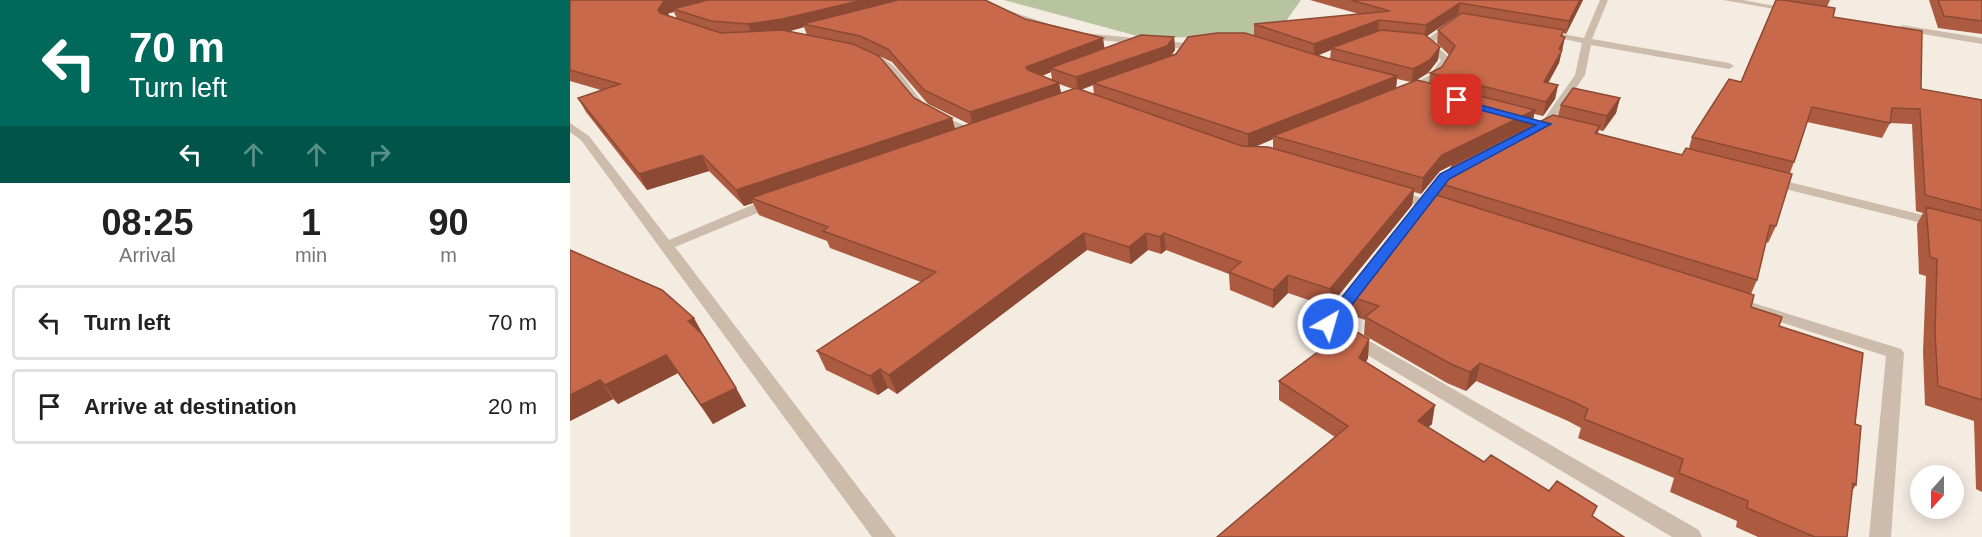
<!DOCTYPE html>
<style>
body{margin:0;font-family:Helvetica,sans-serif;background:#f2f2f2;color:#222;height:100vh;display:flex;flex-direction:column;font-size:22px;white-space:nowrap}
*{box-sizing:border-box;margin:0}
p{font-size:20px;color:#767676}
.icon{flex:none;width:33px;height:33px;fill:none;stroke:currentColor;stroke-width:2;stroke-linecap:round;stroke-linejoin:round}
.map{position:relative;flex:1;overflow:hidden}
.drawer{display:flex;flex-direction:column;background:#fff;width:570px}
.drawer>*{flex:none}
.banner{background:#00695c;color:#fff;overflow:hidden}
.needle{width:39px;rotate:201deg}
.buttons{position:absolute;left:1340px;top:465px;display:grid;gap:12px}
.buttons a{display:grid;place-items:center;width:54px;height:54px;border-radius:50%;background:#fff;box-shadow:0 3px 15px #0003;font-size:30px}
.pin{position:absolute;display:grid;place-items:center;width:51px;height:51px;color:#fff;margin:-26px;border-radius:12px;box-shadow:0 3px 9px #0006}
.me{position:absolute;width:66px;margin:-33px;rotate:38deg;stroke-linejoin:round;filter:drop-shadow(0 0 4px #0008)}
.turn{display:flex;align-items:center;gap:21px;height:126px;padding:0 30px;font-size:27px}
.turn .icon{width:78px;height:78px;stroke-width:2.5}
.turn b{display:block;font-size:42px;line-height:51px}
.lanes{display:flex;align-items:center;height:57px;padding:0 30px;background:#0003;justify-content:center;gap:30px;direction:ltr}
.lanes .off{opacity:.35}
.eta{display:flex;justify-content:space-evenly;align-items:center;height:102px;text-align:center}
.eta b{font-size:36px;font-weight:600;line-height:42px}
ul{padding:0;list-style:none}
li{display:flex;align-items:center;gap:18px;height:75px;margin:0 12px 9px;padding:0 18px;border:3px solid #e0e0e0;border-radius:6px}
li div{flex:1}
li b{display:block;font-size:22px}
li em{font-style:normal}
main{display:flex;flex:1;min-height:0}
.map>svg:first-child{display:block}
</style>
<main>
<section class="drawer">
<div class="banner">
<div class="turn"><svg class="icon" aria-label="left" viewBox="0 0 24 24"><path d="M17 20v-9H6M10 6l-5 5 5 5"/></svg><div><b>70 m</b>Turn left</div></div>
<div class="lanes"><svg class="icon" aria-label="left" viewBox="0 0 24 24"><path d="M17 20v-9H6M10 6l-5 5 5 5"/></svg><svg class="icon off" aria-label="ahead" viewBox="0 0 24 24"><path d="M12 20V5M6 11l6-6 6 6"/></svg><svg class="icon off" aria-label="ahead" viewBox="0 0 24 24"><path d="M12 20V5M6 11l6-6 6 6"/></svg><svg class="icon off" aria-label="right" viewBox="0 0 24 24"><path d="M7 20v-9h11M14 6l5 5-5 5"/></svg></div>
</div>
<div class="eta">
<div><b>08:25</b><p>Arrival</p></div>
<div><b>1</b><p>min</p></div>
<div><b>90</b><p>m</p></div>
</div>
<ul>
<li><svg class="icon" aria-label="left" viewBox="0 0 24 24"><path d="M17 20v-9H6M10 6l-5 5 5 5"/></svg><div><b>Turn left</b></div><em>70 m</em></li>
<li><svg class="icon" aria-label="arrive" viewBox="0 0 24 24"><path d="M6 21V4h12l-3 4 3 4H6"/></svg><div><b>Arrive at destination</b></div><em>20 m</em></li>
</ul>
</section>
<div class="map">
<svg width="1412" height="537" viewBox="0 0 1412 537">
<rect width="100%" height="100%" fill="#f4ebe1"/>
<!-- green -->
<path fill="#b8c4a0" d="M434,0H731L704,38L571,37Z"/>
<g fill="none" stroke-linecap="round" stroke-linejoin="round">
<!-- minor -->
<path fill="#cdbbac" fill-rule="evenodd" d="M393,0H405L495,29L488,31Z
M1030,0H1038L1022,39L1159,63L1164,66L1159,69L1021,45L1015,75L980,126L973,130H965V126L972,122L1005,75L1012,43L972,34L976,31L1014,38Z
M1153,0H1173L1226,10L1222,12Z
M879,23L886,25L863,43L881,59C871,74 854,96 833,93V89L860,75L871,60L852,43Z
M1332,25L1412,38V44L1329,30L1328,28Z
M514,33L615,43L630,40L635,43L615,49L511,38V34Z
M298,56C325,53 339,90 356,105C369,116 391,123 406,131V135H398L349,110L315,68L298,60Z
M0,123L19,136L99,240L199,198H209L211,201L209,204L105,247L326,537H302L11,140L0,132Z
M883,168L889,172L879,179L862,202L879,210L877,213L872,214L856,209L854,212H844L842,209L845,205L817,192L824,188L851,198L871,173Z
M1199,177L1373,220L1375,223L1368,227L1195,184L1193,181Z
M792,277L800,282L768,323L1129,530L1132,537H1102L752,328L750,324L752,320L787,279Z
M1164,297L1331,349L1334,353L1321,537H1299L1316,356L1158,305L1156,302Z"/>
</g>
<!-- wall -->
<path fill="#ac5a40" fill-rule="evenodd" d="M0,0L455,19L535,48L604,37L605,50L601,55L684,35V24L789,14L740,0H1013L996,34L993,33V36L995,37L989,63L978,83L988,85L985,99L973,116L964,114L962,125L870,171L851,194L844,192L842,205L759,307L718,293L703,308L660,290L659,274L596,250L591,254L578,250L561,264L517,250L327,394L318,388L308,395L256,370L247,351L351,282L260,248L257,241L189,215L183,203L174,206L139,171L77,190L16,112L8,98L31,90L0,81ZM104,12L107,19L98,16L99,13ZM888,15H890L868,30L867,43L879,55L872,67L860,73L859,84L843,82L858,73L868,60L857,36ZM234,27L237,35L219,31ZM292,48L322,62L358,104L399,124L385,129L382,118L344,98ZM761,50L760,59L748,55ZM481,72L482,80L472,76ZM827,79L841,82L826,88ZM489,84L503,89L491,93ZM523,85L524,95L510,90ZM703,139V148L686,146Z
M1206,0H1260L1257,7L1263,17L1351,89L1412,100V492L1406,489L1404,421L1355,405L1353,352L1356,276L1349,274L1347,224L1353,213L1346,211L1342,124L1320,123L1312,138L1237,122L1224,162L1220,173L1206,226L1198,243L1196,242L1187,280L1181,294V307L1209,326L1285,424L1286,485L1282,491L1277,537H1188L1166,527L1167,521L1100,492L1104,478L1008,438L1011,428L998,421L906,381L896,391L877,383L794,335L795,320L778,314L779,296L867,195L869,183L988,116L991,105L1050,98L1046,113L1033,131L1029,130L1028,134L1112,155L1119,148L1122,137L1171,82Z
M1359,0H1412V34L1368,28Z
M0,250L134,336L166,388L176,406L143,424L108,373L48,404L43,399L0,421Z
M799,339L798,358L796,362L862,424L858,427L914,462L979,491L1023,517L765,437L709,400V381Z"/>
<!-- shaded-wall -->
<path fill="#8c4a34" d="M99,0H156L103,9L104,12L99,13L94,22L88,10L94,1Z
M293,0H344L233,24L234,27L217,32L183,37L178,24Z
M1010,0H1013L996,34L999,21Z
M890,3L888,15L854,38L856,25Z
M809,20L808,32L761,48V50L744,57V44Z
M604,37L605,50L599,59L523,83V85L508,91L506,77Z
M995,37L989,63L971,96L974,82Z
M533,38L535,51L480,68L481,72L459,81L456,67Z
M870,47L868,60L858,73L842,83L843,69Z
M827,76L826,89L703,136V139L678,150V134Z
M489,83L492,97L403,127L400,112Z
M988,85L985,99L973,116L976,102Z
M1050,98L1046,113L1033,131L1037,116Z
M965,110L962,125L870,171L851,194L853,178L872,155Z
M382,118L386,133L181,198L183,203L174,206L166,190Z
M132,155L139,171L77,190L69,174Z
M844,189L842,205L759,307L760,289Z
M514,233L517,250L327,394L319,375Z
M576,233L578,250L561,264L559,247Z
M594,233L596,250L591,254L590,237Z
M718,275V293L703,308V290Z
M124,318L134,336L118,321Z
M799,339L798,358L788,376L789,358Z
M96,355L108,373L48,404L35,385Z
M910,363L906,381L896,391L900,372Z
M310,369L318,388L308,395L300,376Z
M30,380L43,399L0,421V395Z
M166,388L176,406L143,424L131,405Z
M865,405L862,424L845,440L848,421Z"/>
<!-- building -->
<path fill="#c8694b" stroke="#8c4a34" stroke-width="1.5" d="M0,0H99L94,1L88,10L90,13L151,33L212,30L283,44L309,56L344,98L382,118L166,190L132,155L69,174L8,98L50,84L0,70Z
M138,0H293L212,19L178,24L141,21L103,9Z
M328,0H415L455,19L533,38L456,67L458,70L489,83L400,112L354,90L318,49L290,36L233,24Z
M781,0H1010L999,21L890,3L856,25L809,20L744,44L684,24L820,11Z
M1206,0H1213L1265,8L1263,17L1352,31L1351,89L1412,100V210L1355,195L1350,109L1322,108L1320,123L1242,107L1224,162L1122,137L1159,79L1171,82Z
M1368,0H1412V21L1374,16Z
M892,13L994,30L991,36L995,37L989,49L992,50L974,82L988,85L976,102L860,73L872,67L885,46L868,30Z
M811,30L854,34L870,47L860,60L843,69L761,48Z
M647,33H675L756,58L827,76L678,134L523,83L606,54L618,37Z
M571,35L604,37L597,46L506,77L480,68Z
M847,80L965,110L872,155L853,178L703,136Z
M506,88L672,146L698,147L844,189L760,289L718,275L703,290L659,272L671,262L594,233L590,237L576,233L559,247L514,233L319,375L310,369L300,376L247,351L366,272L253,231L258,227L181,198Z
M1003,88L1050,98L1037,116L991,105Z
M983,115L1030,126L1025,133L1112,155L1116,148L1222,174L1206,226L1200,225L1187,280L869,183L883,165Z
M860,193L1184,295L1181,307L1212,317L1209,326L1293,353L1285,424L1291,426L1286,485L1283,483L1277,537H1245L1177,508L1178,501L1109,473L1113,459L1014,419L1018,409L1004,402L910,363L900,372L881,364L795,317L809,306L779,296Z
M1356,207L1412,221V400L1368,386L1365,333L1367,259L1360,257Z
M0,250L92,290L124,318L118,321L133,335L166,388L131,405L96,355L35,385L30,380L0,395Z
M780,328L799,339L789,358L865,405L848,421L914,462L921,455L979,491L987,481L1027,506L1022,516L1054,537H647L778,426L709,381Z"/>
<!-- route -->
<path fill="#2563eb" stroke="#184099" stroke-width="1.5" d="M884,98L981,124L879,179L764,328H753L751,324L753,321L870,174L966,125L884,103Z"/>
</svg>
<div class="buttons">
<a><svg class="needle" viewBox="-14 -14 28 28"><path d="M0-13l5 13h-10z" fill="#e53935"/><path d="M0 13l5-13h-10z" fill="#767676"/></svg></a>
</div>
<div class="pin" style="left:887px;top:100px;background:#d93025"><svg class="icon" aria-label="arrive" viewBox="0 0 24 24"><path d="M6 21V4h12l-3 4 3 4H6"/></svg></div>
<svg class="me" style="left:758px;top:324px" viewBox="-20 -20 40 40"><circle r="17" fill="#2563eb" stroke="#fff" stroke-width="3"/><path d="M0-11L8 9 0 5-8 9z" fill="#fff"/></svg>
</div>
</main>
